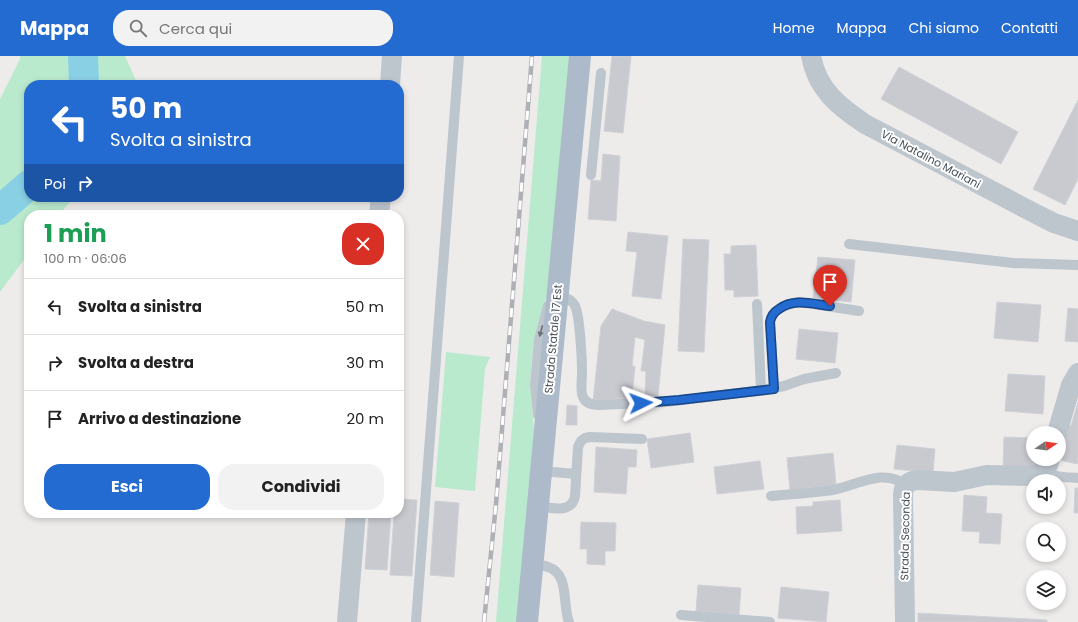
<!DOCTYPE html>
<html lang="it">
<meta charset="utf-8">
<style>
body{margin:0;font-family:Poppins,sans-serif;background:#f2f2f2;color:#222;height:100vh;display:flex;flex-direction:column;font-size:15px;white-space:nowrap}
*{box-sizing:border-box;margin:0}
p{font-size:13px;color:#767676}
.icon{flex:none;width:22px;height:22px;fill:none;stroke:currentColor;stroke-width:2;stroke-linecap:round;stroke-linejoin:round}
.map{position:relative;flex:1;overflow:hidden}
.details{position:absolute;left:24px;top:154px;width:380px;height:308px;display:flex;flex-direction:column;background:#fff;border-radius:16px;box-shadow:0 2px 6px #0003}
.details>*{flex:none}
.top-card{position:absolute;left:24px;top:24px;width:380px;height:122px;border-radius:16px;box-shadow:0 2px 6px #0003;background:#236bd0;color:#fff;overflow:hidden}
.needle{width:26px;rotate:77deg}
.fabs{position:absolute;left:1026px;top:370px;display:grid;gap:8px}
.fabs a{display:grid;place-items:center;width:40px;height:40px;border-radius:50%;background:#fff;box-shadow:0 2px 6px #0003;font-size:20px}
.pin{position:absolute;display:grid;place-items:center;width:34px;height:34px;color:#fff;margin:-41px -17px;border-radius:50% 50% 50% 0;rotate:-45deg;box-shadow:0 0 4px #0007}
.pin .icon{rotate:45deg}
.me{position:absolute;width:44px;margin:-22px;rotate:87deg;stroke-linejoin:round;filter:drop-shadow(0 0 3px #0008)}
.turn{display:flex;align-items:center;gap:14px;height:84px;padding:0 20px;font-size:18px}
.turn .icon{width:52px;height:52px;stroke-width:2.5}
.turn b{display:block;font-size:28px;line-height:34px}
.then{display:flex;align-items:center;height:38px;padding:0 20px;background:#0003;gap:8px;font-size:15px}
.round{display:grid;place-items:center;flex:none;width:42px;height:42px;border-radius:16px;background:#f2f2f2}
.summary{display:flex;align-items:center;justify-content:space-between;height:68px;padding:0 20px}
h1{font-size:24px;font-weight:700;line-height:30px;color:#1e9e55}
.button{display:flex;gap:8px;margin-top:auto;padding:8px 20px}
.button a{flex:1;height:46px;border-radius:16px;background:#236bd0;color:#fff;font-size:16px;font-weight:700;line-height:46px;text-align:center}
.button a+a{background:#f2f2f2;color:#222}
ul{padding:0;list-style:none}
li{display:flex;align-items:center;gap:12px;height:56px;padding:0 20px;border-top:1px solid #e0e0e0}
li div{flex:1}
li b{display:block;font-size:15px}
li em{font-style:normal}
header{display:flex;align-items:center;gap:24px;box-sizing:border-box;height:56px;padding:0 20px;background:#236bd0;color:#fff}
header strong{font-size:19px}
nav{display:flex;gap:22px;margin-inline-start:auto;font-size:14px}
.search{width:280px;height:36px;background:#f2f2f2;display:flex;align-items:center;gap:10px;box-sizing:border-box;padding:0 14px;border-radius:16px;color:#767676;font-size:15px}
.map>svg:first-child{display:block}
</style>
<header>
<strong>Mappa</strong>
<div class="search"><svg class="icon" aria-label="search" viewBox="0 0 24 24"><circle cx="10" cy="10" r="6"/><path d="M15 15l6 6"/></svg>Cerca qui</div>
<nav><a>Home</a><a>Mappa</a><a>Chi siamo</a><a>Contatti</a></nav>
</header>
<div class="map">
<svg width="1078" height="566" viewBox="0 0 1078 566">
<rect width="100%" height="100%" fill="#eeebeb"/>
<!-- green -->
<path fill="#baeace" d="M20,0H125L138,29H29V141H74L59,159H29V197L0,236V43L20,3Z
M542,0H575L553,220L541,259L533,292L530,325L534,374L522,566H496Z
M446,296L490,301L485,313L475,435L435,431Z"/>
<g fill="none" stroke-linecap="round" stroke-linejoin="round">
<!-- river -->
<path stroke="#8ad0e5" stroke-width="30" d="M83,0L84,29
M0,154L29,129"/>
</g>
<!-- building -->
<path fill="#c8cad0" stroke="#cfd1d7" d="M612,0H631L623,77L604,75Z
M899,11L1018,76L1001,108L881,43Z
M1078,44V123L1065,149L1033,133Z
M603,98L620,100L616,165L588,163L591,124L601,125Z
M628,176L668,180L661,243L632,240L637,196L626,195Z
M683,183L709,184L704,296L678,295Z
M756,189L758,240L734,241V234H725L724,198H731V190Z
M818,201L855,204L851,246L813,242Z
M997,246L1041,249L1038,286L994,282Z
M1068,252L1078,253V286L1065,285Z
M612,253L644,265L665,269L658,340L645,341L646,315H641L645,284L635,281L632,310H635L632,342L593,345L601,270Z
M799,273L838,277L835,307L796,303Z
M1008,318L1045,320L1043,358L1005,355Z
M1078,346V406L1077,408L1060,404L1068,369L1071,370Z
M567,349L577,350V369H566Z
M690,377L694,406L651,412L647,383Z
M1004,381L1033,382V403H1042L1037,415L1003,414Z
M897,389L935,393L933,417L894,413Z
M596,391L637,394L636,411H628L626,438L594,436Z
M833,397L836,429L790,434L787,402Z
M760,405L764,433L717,438L714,411Z
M1075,432H1078V457H1074Z
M964,439L987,441L986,457L1002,458L1000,488L979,487L980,476L962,475Z
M399,443L417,444L412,520L390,519L394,457H399Z
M840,444L842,475L797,478L796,451L813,450V446Z
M435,445L459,447L454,521L430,519Z
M369,457H391L387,514L365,513Z
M581,466L616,467L615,495H605V509L587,508V493H580Z
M698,529L741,532L739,559L696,555Z
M781,531L829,536L826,566L778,562Z
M918,557L1047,564V566H918Z"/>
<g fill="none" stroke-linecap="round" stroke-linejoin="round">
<!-- lane -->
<path stroke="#bdc5cd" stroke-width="10" d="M591,119L601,17
M849,188L1013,207L1078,209
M757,248L761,334
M774,333L770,266L772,260L775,256L782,251L794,247L800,246L859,255
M538,359L535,328L539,284L548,250L557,241C564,241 570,242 574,248C580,256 582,305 582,317C582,325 580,335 583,341C586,348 593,349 599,349L666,346L764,334L784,330L804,323L836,317
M1045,414C1054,422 1067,421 1078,422
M541,415L576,418
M771,440C792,438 813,437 833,434C856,430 883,411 906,429
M538,450C551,452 572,458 575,440L578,391L581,385L585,382L590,381L642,383
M533,508C538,509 543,509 548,511C570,518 562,549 569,566
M681,559L770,566
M416,566L459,0"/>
<!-- street -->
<path stroke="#bdc5cd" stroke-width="20" d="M811,0C817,33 838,50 865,68L1036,158L1054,167L1078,175
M390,29L392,0
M379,159L381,141
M1057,377L1071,329L1078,317
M347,566L356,457
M905,566L903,438C904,428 909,425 918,424L954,426L987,419L1030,420C1042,419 1047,415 1050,403"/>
<!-- primary -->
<path stroke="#acbac9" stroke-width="22" d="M527,566L580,0"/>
<defs>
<path id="rail" d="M484,566L496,448L532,0"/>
</defs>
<!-- rail casing -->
<use href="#rail" stroke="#aeb0b5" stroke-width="4.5"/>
<!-- rail -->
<use href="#rail" stroke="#fff" stroke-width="3" stroke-dasharray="9" stroke-linecap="butt"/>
</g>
<!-- one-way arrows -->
<defs><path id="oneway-solid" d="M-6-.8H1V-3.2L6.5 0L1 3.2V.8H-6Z"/></defs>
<use fill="#69727a" href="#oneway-solid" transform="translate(541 275) rotate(105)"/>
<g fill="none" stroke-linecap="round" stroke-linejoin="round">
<defs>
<path id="route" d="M641,347L679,344L774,333L770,266C771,260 774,256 779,253C794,242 812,248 830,250"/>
</defs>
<!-- route casing -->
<use href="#route" stroke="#174687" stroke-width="10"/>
<!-- route -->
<use href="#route" stroke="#236bd0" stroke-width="7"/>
</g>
<g text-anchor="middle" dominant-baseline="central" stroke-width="4" stroke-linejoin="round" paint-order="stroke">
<!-- street labels -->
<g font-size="11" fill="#454e57" stroke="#fff">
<text transform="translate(931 103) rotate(28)">Via Natalino Mariani</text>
<text transform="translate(553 283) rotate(-85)">Strada Statale 17 Est</text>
<text transform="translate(905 480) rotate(-89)">Strada Seconda</text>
</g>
</g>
</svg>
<div class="fabs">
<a><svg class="needle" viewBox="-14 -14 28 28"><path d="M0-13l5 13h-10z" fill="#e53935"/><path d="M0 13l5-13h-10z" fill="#767676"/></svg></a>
<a><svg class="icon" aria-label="sound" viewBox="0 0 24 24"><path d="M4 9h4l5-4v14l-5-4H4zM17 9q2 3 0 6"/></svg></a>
<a><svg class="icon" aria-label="search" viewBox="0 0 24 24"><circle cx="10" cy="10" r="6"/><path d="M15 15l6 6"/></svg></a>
<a><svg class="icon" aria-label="layers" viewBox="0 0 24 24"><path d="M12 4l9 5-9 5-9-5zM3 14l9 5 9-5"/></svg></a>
</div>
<div class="pin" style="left:830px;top:250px;background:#d93025"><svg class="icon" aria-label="arrive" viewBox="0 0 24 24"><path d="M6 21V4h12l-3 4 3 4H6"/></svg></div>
<svg class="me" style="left:641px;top:347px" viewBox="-20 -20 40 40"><path d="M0-17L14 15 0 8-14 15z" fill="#236bd0" stroke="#fff" stroke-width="4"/></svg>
<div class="top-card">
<div class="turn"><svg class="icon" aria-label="left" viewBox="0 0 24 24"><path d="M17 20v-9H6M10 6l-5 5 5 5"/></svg><div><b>50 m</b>Svolta a sinistra</div></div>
<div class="then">Poi<svg class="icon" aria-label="right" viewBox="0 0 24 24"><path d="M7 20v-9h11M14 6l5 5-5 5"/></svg></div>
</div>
<section class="details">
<div class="summary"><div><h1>1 min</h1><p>100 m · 06:06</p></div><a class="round" style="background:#d93025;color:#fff"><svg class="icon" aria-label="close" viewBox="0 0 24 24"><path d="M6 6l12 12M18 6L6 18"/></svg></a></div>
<ul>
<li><svg class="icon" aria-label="left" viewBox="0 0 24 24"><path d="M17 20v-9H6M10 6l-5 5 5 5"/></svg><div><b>Svolta a sinistra</b></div><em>50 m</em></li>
<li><svg class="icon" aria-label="right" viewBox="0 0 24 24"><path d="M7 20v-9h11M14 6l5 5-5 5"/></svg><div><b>Svolta a destra</b></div><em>30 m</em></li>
<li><svg class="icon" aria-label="arrive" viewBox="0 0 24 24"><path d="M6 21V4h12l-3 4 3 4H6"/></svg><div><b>Arrivo a destinazione</b></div><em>20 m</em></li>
</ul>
<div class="button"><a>Esci</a><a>Condividi</a></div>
</section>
</div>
